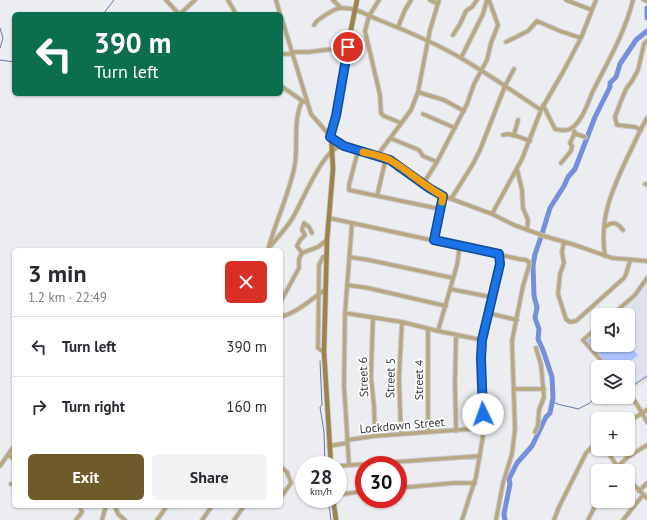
<!DOCTYPE html>
<meta charset="utf-8">
<style>
body{margin:0;font-family:"PT Sans",sans-serif;background:#f2f2f3;color:#2b2b33;height:100vh;display:flex;flex-direction:column;font-size:15px;white-space:nowrap}
*{box-sizing:border-box;margin:0}
p{font-size:13px;color:#7c7c81}
.icon{flex:none;width:22px;height:22px;fill:none;stroke:currentColor;stroke-width:2;stroke-linecap:round;stroke-linejoin:round}
.map{position:relative;flex:1;overflow:hidden}
.details{position:absolute;left:12px;top:248px;width:271px;height:260px;display:flex;flex-direction:column;background:#fff;border-radius:6px;box-shadow:0 1px 3px #0004}
.details>*{flex:none}
.top-card{position:absolute;left:12px;top:12px;width:271px;height:84px;border-radius:6px;box-shadow:0 1px 3px #0004;background:#0b6e4f;color:#fff;overflow:hidden}
.buttons{position:absolute;left:591px;top:308px;display:grid;gap:8px}
.buttons a{display:grid;place-items:center;width:44px;height:44px;border-radius:6px;background:#fff;box-shadow:0 1px 3px #0004;font-size:20px}
.speed{position:absolute;left:295px;top:456px;display:flex;gap:8px;font-size:20px;font-weight:700;text-align:center}
.speed>*{display:grid;place-content:center;width:52px;height:52px;border-radius:50%;background:#fff;box-shadow:0 1px 3px #0004;line-height:1}
.speed small{font-size:10px;font-weight:400}
.speed .limit{border:6px solid #d22;background:#fff;color:#111}
.pin{position:absolute;display:grid;place-items:center;width:34px;height:34px;color:#fff;margin:-17px;border:2px solid #fff;border-radius:50%;box-shadow:0 1px 4px #0007}
.me{position:absolute;width:44px;margin:-22px;rotate:357deg;stroke-linejoin:round;filter:drop-shadow(0 0 3px #0008)}
.turn{display:flex;align-items:center;gap:14px;height:84px;padding:0 16px;font-size:18px}
.turn .icon{width:52px;height:52px;stroke-width:2.5}
.turn b{display:block;font-size:28px;line-height:34px}
.round{display:grid;place-items:center;flex:none;width:42px;height:42px;border-radius:6px;background:#f2f2f3}
.overview{display:flex;align-items:center;justify-content:space-between;height:68px;padding:0 16px}
h1{font-size:24px;font-weight:700;line-height:30px}
.button{display:flex;gap:8px;margin-top:auto;padding:8px 16px}
.button a{flex:1;height:46px;border-radius:6px;background:#6f5a29;color:#fff;font-size:16px;font-weight:700;line-height:46px;text-align:center}
.button a+a{background:#f2f2f3;color:#2b2b33}
ul{padding:0;list-style:none}
li{display:flex;align-items:center;gap:12px;height:60px;padding:0 16px;border-top:1px solid #e1e1e2}
li div{flex:1}
li b{display:block;font-size:15px}
li em{font-style:normal}
.map>svg:first-child{display:block}
</style>
<div class="map">
<svg width="647" height="520" viewBox="0 0 647 520">
<rect width="100%" height="100%" fill="#ecedf1"/>
<!-- built -->
<path fill="#dde1ec" d="M647,282V381L642,385L634,387L628,385V367H611L587,340L598,330V345H628V315H616L638,295Z"/>
<!-- green -->
<path fill="#abc0fe" d="M598,331V345L628,344L638,355L624,367H611L587,341Z"/>
<g fill="none" stroke-linecap="round" stroke-linejoin="round">
<!-- stream -->
<path stroke="#6475ad" stroke-width="1" d="M103,14L114,0
M0,28L3,38L0,48
M0,60L14,62
M320,361L322,405L320,407L324,432L325,465
M628,380H629L631,384L634,385L647,376
M553,402C560,406 569,406 578,409L590,403L598,394
M328,499L331,520"/>
<!-- river -->
<path stroke="#758edd" stroke-width="5" d="M647,8V18
M505,520L504,514L510,484L509,479L517,463L532,446L546,417L550,413L553,398L552,377L543,350L538,339L539,329L535,318L537,307L534,296L533,265L535,254L542,234L550,208L564,186L568,177L575,169L595,117L610,87V83L616,77L620,64L636,40L647,31"/>
<defs>
<path id="street" d="M166,0L179,14
M228,0L236,14
M276,0L280,14
M333,0L340,7
M379,0L369,16L365,31L380,95L381,113L384,116L401,123
M430,0L438,4
M566,0L592,10
M644,0L647,1
M180,14L195,0
M281,16L311,114L331,137L344,147
M314,25C316,20 335,8 341,8C354,7 367,15 379,20C407,31 435,43 461,58C488,74 514,92 541,110
M398,27L405,10L411,0
M453,35L460,24L466,11L472,7L477,0
M506,42L528,31L537,21L560,31L581,38
M292,52H309L348,47
M281,54H293
M461,58L483,14L487,0
M281,86L304,102
M418,92L444,100L464,111
M543,105L555,129C559,130 566,131 570,129C581,124 588,103 592,93C608,61 624,35 633,0
M423,114L455,128
M518,120L514,135L530,141
M641,130L635,127L617,125L615,117L621,101L626,89L632,81L638,70L644,44L647,41
M574,131L576,134L585,137
M503,135L508,134L515,136
M390,138L419,150L423,156L437,162
M358,151L349,185V190L440,209
M377,156L411,110L418,92L430,30L439,0
M561,163L571,151L572,146L570,143L574,135V132
M517,169L522,190L523,208L528,220L527,230
M423,184L437,162L467,104L474,84L487,60L491,43L498,25L489,0
M645,184L647,185
M377,196L386,158
M451,199L473,164L480,150L505,86L514,69
M492,214L522,159L541,110L563,72L581,38L596,0
M329,218L519,259L526,260L529,262V266L523,286L512,341L515,429L512,454L503,483L496,520
M605,227C612,221 617,222 623,230
M434,240L443,196
M564,242L562,252L564,263L560,274L558,294L566,319L570,322L576,321L624,278L626,274L630,261
M269,246C277,218 290,192 295,164C298,143 293,121 302,101
M267,250C276,239 285,230 292,219C302,203 322,150 341,146L386,158L395,163L429,188L438,194L492,214L514,225L544,236L575,245L612,258L647,261
M302,253L297,246L300,240L305,235L302,230L304,223L309,227L312,233
M605,256C599,218 612,190 628,156C634,144 640,130 647,118
M349,257L369,260L453,278
M347,285L368,288L446,306
M450,289L491,297
M281,301L299,268V259L302,253L318,247L327,240
M345,313L402,322L438,331L482,340
M488,313L517,320
M612,315L635,295L647,278
M281,317C298,312 310,300 325,290
M373,317L371,377L374,406L375,436
M598,327L583,340L607,367
M438,331L457,265L460,245
M324,352L318,348L319,265L323,257L326,256
M515,389H544
M628,390L642,413
M607,402L609,397
M642,413L647,422
M628,422L647,410
M456,431L455,384L456,335
M428,432V329
M535,432L538,425L539,410L544,397L541,365L536,348
M401,434L399,378L402,322
M347,440L375,436L484,428
M329,446L347,443
M605,449L621,471
M8,455L14,459
M349,465L344,385L345,313L352,223
M0,466L14,446
M338,466L480,456
M281,467L287,472L291,483L281,497
M617,467L628,457L647,445
M628,479L647,498
M11,484L14,485
M398,488L454,483H475
M639,491L647,483
M338,495L364,491
M115,506L118,514L125,520
M76,520L82,512L80,506
M102,520L106,506
M157,520L167,506
M202,520L212,506
M234,520L244,506
M462,520L476,477L482,442L484,428L482,384V340L499,264V254
M554,520L559,507L586,453L598,441
M588,520L598,500
M623,520L643,495"/>
<path id="secondary" d="M331,465L324,352L327,240L333,169L331,134L336,116L345,59L357,0
M333,499L336,520"/>
</defs>
<!-- street casing -->
<use href="#street" stroke="#c9c9cd" stroke-width="5.5"/>
<!-- secondary casing -->
<use href="#secondary" stroke="#c9c9cd" stroke-width="6"/>
<!-- street -->
<use href="#street" stroke="#b8a781" stroke-width="3.5"/>
<!-- secondary -->
<use href="#secondary" stroke="#9d844a" stroke-width="4.5"/>
</g>
<g fill="none" stroke-linecap="round" stroke-linejoin="round">
<defs>
<path id="route" d="M348,47L336,116L330,137L344,146L390,160L429,188L443,196L434,240L499,254L500,264L482,340L481,358L483,414"/>
</defs>
<!-- route casing -->
<use href="#route" stroke="#114b97" stroke-width="10"/>
<!-- route -->
<use href="#route" stroke="#1a73e8" stroke-width="7"/>
<!-- slow -->
<path stroke="#f59e0b" stroke-width="7" d="M363,152C372,154 382,156 390,160C409,171 424,186 443,196L442,202"/>
</g>
<g text-anchor="middle" dominant-baseline="central" stroke-width="3.5" stroke-linejoin="round" paint-order="stroke">
<!-- street labels -->
<g font-size="12" fill="#3b3b3d" stroke="#fff">
<text transform="translate(363 377) rotate(-92)">Street 6</text>
<text transform="translate(390 378) rotate(-89)">Street 5</text>
<text transform="translate(418 380) rotate(-90)">Street 4</text>
<text transform="translate(402 425) rotate(-5)">Lockdown Street</text>
</g>
</g>
</svg>
<div class="buttons">
<a><svg class="icon" aria-label="sound" viewBox="0 0 24 24"><path d="M4 9h4l5-4v14l-5-4H4zM17 9q2 3 0 6"/></svg></a>
<a><svg class="icon" aria-label="layers" viewBox="0 0 24 24"><path d="M12 4l9 5-9 5-9-5zM3 14l9 5 9-5"/></svg></a>
<a>+</a>
<a>−</a>
</div>
<div class="speed"><div>28<small>km/h</small></div><div class="limit">30</div></div>
<div class="pin" style="left:348px;top:47px;background:#d93025"><svg class="icon" aria-label="arrive" viewBox="0 0 24 24"><path d="M6 21V4h12l-3 4 3 4H6"/></svg></div>
<svg class="me" style="left:483px;top:414px" viewBox="-20 -20 40 40"><circle r="19" fill="#fff"/><path d="M0-13L10 11 0 6-10 11z" fill="#1a73e8"/></svg>
<div class="top-card">
<div class="turn"><svg class="icon" aria-label="left" viewBox="0 0 24 24"><path d="M17 20v-9H6M10 6l-5 5 5 5"/></svg><div><b>390 m</b>Turn left</div></div>
</div>
<section class="details">
<div class="overview"><div><h1>3 min</h1><p>1.2 km · 22:49</p></div><a class="round" style="background:#d93025;color:#fff"><svg class="icon" aria-label="close" viewBox="0 0 24 24"><path d="M6 6l12 12M18 6L6 18"/></svg></a></div>
<ul>
<li><svg class="icon" aria-label="left" viewBox="0 0 24 24"><path d="M17 20v-9H6M10 6l-5 5 5 5"/></svg><div><b>Turn left</b></div><em>390 m</em></li>
<li><svg class="icon" aria-label="right" viewBox="0 0 24 24"><path d="M7 20v-9h11M14 6l5 5-5 5"/></svg><div><b>Turn right</b></div><em>160 m</em></li>
</ul>
<div class="button"><a>Exit</a><a>Share</a></div>
</section>
</div>
